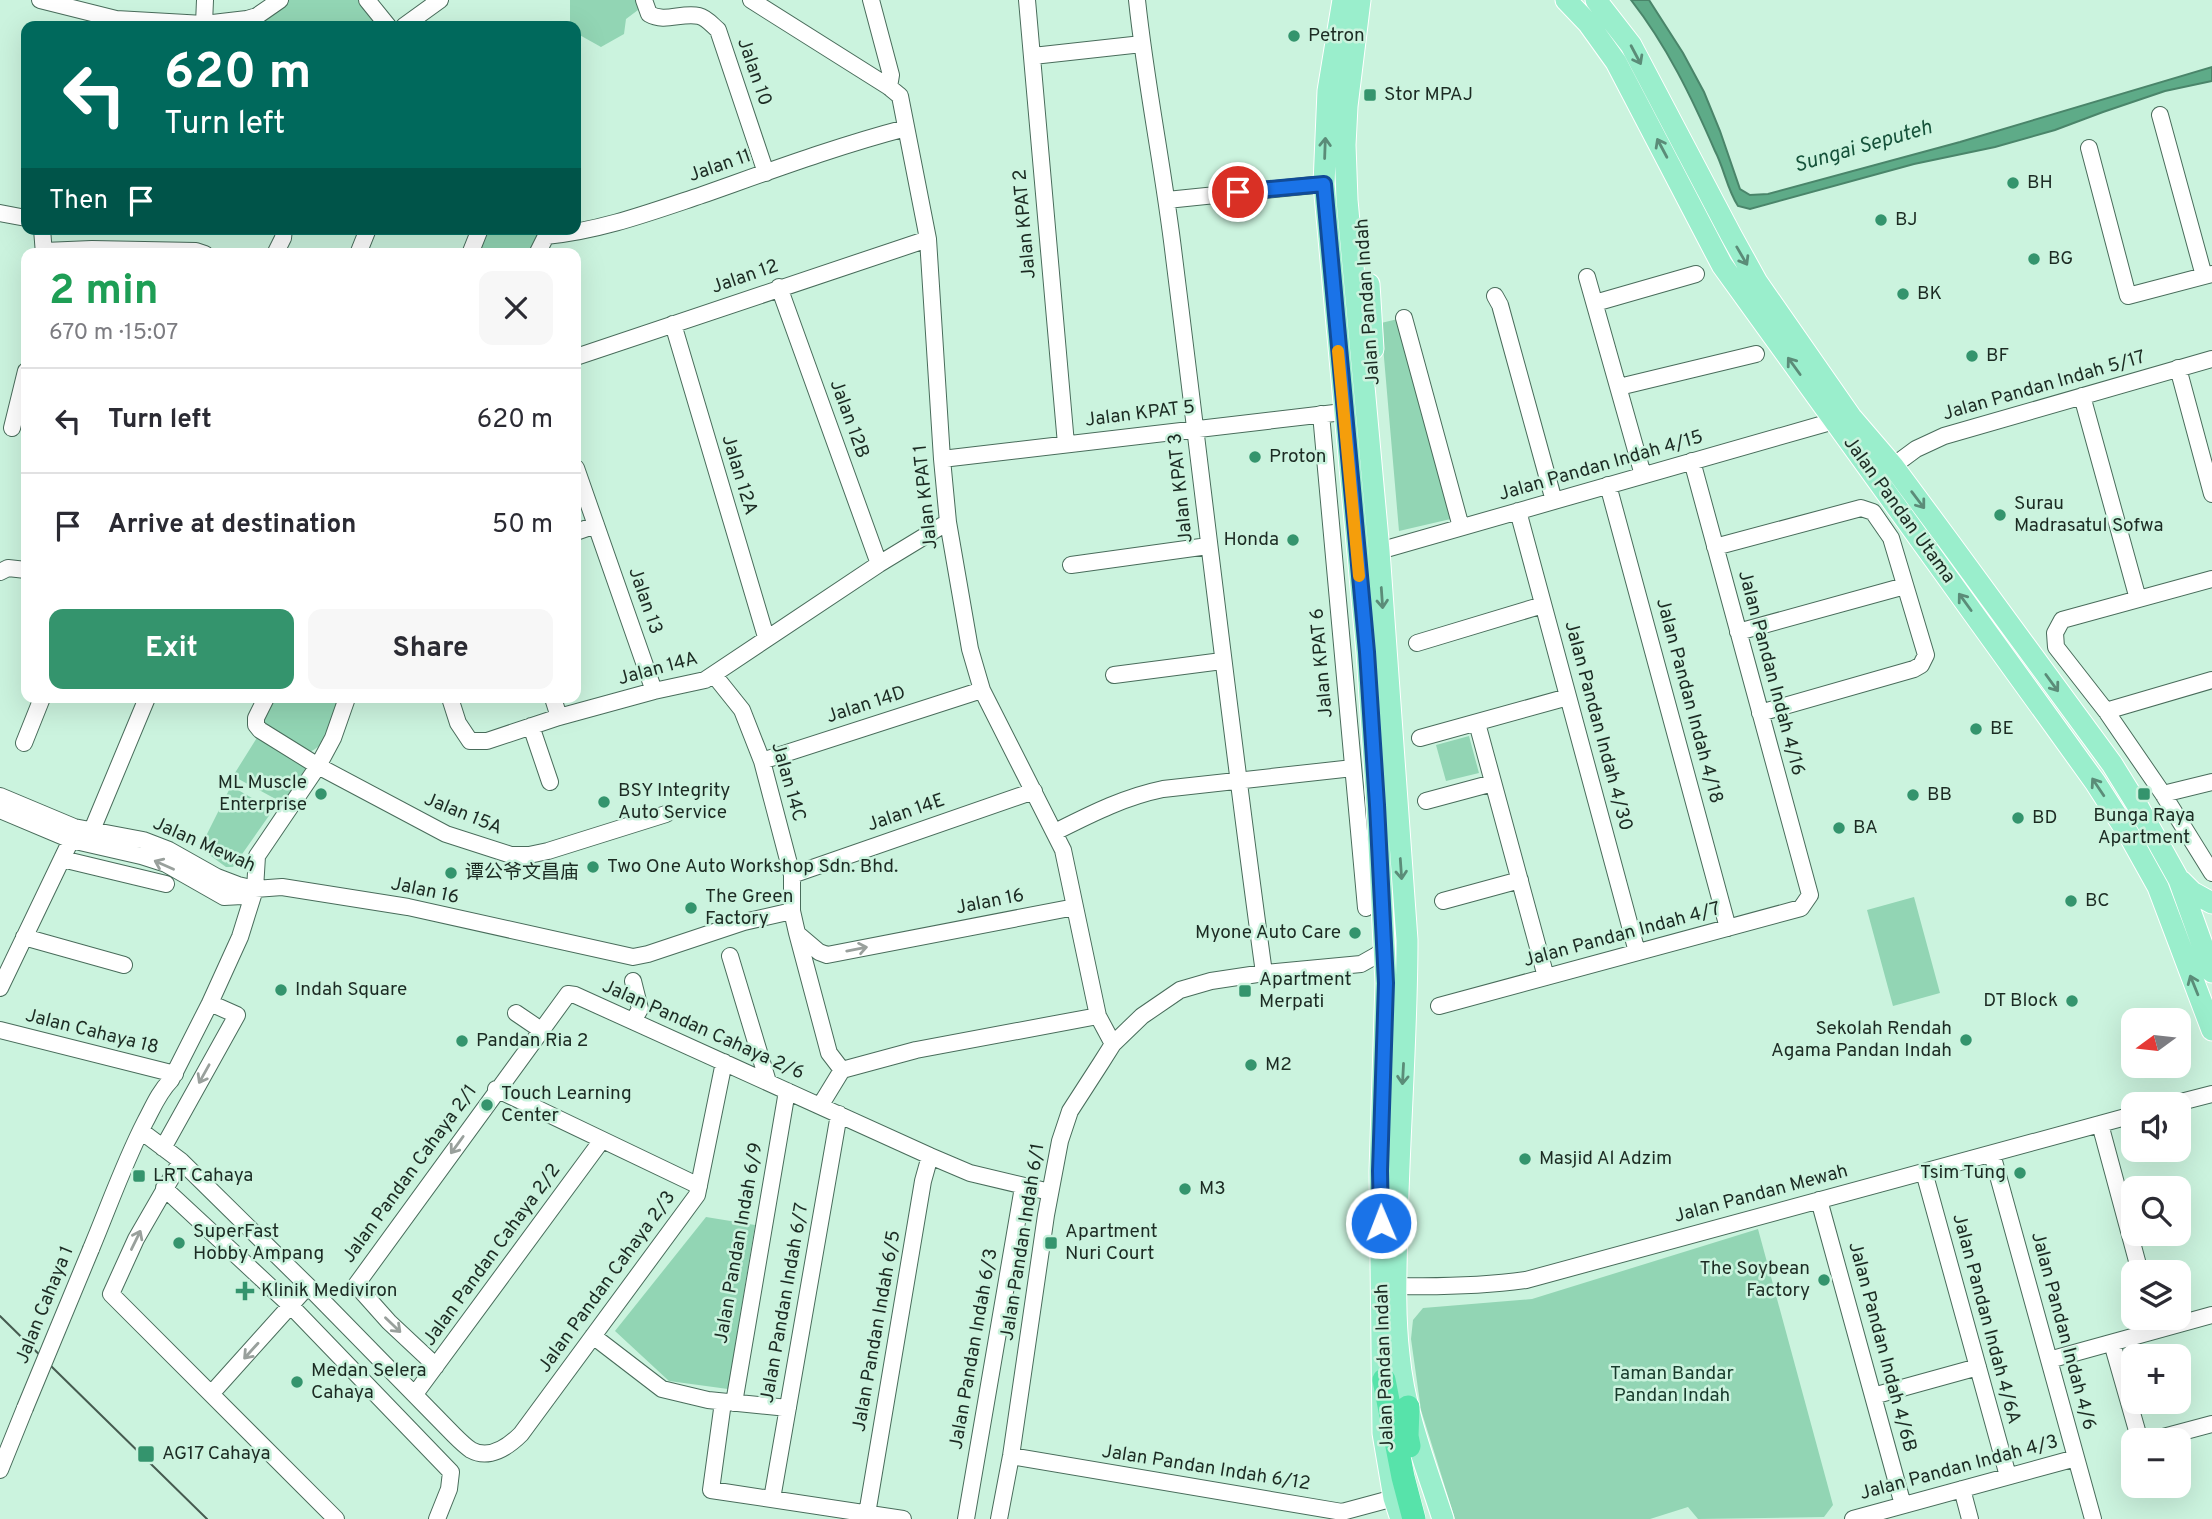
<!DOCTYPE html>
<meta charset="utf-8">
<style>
body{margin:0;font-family:Overpass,"Noto Sans SC",sans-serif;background:#f7f7f7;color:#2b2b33;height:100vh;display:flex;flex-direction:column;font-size:26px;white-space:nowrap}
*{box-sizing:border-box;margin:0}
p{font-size:23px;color:#7c7c81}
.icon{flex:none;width:38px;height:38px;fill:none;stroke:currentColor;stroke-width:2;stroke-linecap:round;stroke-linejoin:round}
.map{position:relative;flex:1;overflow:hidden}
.drawer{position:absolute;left:21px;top:248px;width:560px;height:455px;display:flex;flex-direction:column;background:#fff;border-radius:14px;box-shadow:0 7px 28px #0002}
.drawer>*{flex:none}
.guide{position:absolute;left:21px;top:21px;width:560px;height:214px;border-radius:14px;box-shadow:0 7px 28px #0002;background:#00695c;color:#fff;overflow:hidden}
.needle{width:46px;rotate:255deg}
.buttons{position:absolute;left:2121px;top:1008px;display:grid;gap:14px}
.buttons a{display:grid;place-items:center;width:70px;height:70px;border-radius:14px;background:#fff;box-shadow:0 7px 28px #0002;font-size:35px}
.pin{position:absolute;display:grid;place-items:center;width:60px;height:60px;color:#fff;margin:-30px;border:4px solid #fff;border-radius:50%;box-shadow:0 2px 7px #0007}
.me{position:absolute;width:77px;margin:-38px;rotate:359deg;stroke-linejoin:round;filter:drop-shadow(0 0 5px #0008)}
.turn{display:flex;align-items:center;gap:24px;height:147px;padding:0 28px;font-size:32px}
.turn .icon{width:91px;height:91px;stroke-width:2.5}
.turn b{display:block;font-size:49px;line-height:60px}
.then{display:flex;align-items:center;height:66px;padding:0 28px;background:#0003;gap:14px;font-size:26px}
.round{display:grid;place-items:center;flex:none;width:74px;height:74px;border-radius:14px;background:#f7f7f7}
.overview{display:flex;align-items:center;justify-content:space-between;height:119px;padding:0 28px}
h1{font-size:42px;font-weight:700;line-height:52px;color:#1e9e55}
.cta{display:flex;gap:14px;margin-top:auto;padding:14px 28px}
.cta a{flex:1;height:80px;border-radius:14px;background:#34946d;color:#fff;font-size:28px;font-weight:700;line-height:80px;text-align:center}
.cta a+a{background:#f7f7f7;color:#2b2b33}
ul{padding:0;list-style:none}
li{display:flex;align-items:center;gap:21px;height:105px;padding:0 28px;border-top:2px solid #e1e1e2}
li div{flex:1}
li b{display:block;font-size:26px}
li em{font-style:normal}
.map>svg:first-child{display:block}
</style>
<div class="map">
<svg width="2212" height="1519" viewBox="0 0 2212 1519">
<rect width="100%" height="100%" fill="#cbf3de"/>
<!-- green -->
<path fill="#92d5b4" d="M285,0H360L384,26H253L250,22Z
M570,0H638V10L626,19L624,34L601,47L576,33V26H570Z
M487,229H539L540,235L530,254H477Z
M1398,319L1455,518L1399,531L1381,323Z
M270,698H342C334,719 330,745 307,753L264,729L263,713Z
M258,736L307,766L283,803L233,776Z
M1469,736L1479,773L1446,781L1436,745Z
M231,786L273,810L233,867H226L200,848Z
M1914,897L1940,993L1893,1006L1867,910Z
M706,1217L755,1225L728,1389L669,1381L615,1331Z
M1758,1229L1833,1505L1824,1517L1698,1519L1688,1507L1650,1519H1455L1421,1410L1411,1339L1413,1320L1423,1308L1532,1299Z"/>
<!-- water -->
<path fill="#5eab88" stroke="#4a856a" stroke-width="2" d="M1631,0H1649L1683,53L1704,92L1720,131L1740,189L1750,195L1768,194L1960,142L2212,67V81L2165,91L2103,112L2055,130L1995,147L1914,164L1750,209L1738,206C1727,189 1724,168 1715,151C1692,98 1667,46 1631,0Z"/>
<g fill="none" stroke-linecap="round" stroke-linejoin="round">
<defs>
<path id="minor" d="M40,0L116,19L204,24L247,19L257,16L280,0
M367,0L388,26
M644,0L649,14C665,23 682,12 699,16C707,18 712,25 718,30L766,173
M751,0L889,87L900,96L928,239L942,459L948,522L970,649L982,690L1063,850L1098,1016L1113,1044
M871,0L891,75L889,87
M1027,0L1066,444
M1137,0C1146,86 1164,171 1174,257C1204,496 1231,734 1264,973
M204,24L205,0
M404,26L440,0
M1033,56L1142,44
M2160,115L2204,276
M2089,148L2128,296L2212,274
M1167,200L1324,184
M0,213L26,218
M42,229L44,254
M546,236C600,231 651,212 702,195C770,171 837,146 906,128
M44,251L92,249L196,251L205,254
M275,254L283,238L284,229
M358,254L368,229
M470,254L480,229
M537,254L546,236V229
M1587,277L1643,475
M779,287L879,564
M1495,296L1500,305L1554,501
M1595,303L1696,274
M1404,318L1461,527
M673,324L766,637
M576,357L928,239
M2178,368L2212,494
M1619,387L1756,354
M2082,396L2138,599
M1321,414L1366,908
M12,428L26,371
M942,459L1343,412
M1893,466L1916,449L1944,436L2212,359
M576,468L654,691
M1608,485L1728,928
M1518,511L1637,952
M576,532L596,525
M1715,547L1861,508L1873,512L1891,538L1926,655L1921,665L1914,669L1760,713
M1379,551L1834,421
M1071,565L1208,546
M0,572L8,568L26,570
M2212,579L2062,620L2055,633L2056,647L2106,711L2163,794L2212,873
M1738,632L1905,586
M1417,643L1543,605
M714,675L742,710L762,761L792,875V911L797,933L829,1053L842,1070L820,1106
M1114,675L1222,661
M266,698L256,718V725L260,730L318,766L446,834L511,855H529L548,851L666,814
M450,698L458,723L470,741H487L559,717L654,691L705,680L879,564L948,522
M553,698L559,717
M2106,711L2212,680
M1477,723L1546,977
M531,726L550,782
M1420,738L1568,697
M24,743L42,698
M762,761L982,690
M2163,794L2212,782
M0,796L74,827L143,840L169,850L217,877L238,885L255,889L282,887L408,907L633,957L648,954L744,922L792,911
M1426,801L1493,783
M0,810L71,840L141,856L166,864L224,897L242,896L255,889
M92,830L147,698
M1055,832C1091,814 1124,797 1163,789L1353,768
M62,859L166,884
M792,875L1034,791
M1443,901L1520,880
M799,935L819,952L827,955L1075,907
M24,937L124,965
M730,956L768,1082
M633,981L640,1009L633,1021
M0,988L71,840
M1439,1006L1801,908L1810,895L1692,461
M516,1013L541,1030
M0,1030L175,1074
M842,1070L916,1050L1098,1016
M496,1089L699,1186
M2173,1104L2212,1094
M2100,1124L2140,1272
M141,1131L181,1161L308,1286L454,1435C459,1440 465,1446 471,1450C489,1460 508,1447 521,1434L697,1195L724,1062
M163,1148L237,1015L210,1003
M1992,1154L2093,1519
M181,1161L136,1239L111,1294L336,1519
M1924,1172L2008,1476
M164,1188L291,1306L451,1472L449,1489L437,1519
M1819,1200L1903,1505
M91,1249C109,1206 124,1163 145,1122C153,1107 159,1092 171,1080L210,1003L240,937L255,889L257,856L318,766L333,738L347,698
M1396,1286C1440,1287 1483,1286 1526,1280L2133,1115
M593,1336L662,1389L708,1400L788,1408
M2112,1343L2138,1434L2143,1439L2149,1440
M2049,1360L2212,1315
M436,1366L389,1322L356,1285L568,994L575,995L930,1156L970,1173L1050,1192
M211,1394L308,1286
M415,1394L602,1140
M1873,1396L1978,1367
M723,1402L711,1490L903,1519
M734,1403L787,1091
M2152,1440L2212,1424
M1011,1456L1342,1512L1394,1498
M0,1470L25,1408
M1962,1489L1970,1519
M772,1499L839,1114
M867,1514L923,1181L930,1156
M966,1519L1023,1187
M999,1519L1011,1456L1046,1215L1060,1141L1070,1111L1101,1063L1113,1044L1142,1016L1180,990L1211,981L1264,973L1361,964L1377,955L1384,948
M1853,1519L2076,1458"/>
<path id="major" d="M1343,0L1328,91L1324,184L1367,652L1377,805L1386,983L1380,1171L1383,1433L1394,1498L1401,1519
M1360,0L1347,106L1345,145L1347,200L1379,551L1407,940C1407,1035 1399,1131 1397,1227C1396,1269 1394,1313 1399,1355C1404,1411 1426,1466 1443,1519
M1566,0L1588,23L1616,62L1722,265L2095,782L2129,835L2158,887L2212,1030
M1596,0L1631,45L1731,235L1757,282L1851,417L1893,466L1947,539L2112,764L2136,803L2179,880L2212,972
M1369,284L1373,349
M2181,881L2192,892L2212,903"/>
<path id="highway" d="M1384,1380L1403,1477L1414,1519
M1408,1407L1407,1436L1409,1446"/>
</defs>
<!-- minor casing -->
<use href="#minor" stroke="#496c5b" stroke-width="18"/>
<!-- major casing -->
<use href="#major" stroke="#fff" stroke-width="23"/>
<!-- highway casing -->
<use href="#highway" stroke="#fff" stroke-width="24"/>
<!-- minor -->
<use href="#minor" stroke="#fff" stroke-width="16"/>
<!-- major -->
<use href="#major" stroke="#9aeecc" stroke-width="21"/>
<!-- highway -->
<use href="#highway" stroke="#57e3aa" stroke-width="23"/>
<!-- tram -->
<path stroke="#465b50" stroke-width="2" d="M0,1316L207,1519"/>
<defs>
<path id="minor-bridge" d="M25,1408L91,1249"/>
</defs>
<!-- minor-bridge casing -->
<use href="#minor-bridge" stroke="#496c5b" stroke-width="18" stroke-linecap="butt"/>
<!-- minor-bridge -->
<use href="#minor-bridge" stroke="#fff" stroke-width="16"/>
</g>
<!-- one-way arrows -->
<defs><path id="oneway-shaft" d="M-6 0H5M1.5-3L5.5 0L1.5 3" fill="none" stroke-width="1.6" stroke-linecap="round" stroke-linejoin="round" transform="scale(1.75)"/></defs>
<g stroke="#5b8c78">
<use href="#oneway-shaft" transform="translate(1636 55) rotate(62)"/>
<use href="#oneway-shaft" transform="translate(1325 148) rotate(-88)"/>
<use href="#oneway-shaft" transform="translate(1662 148) rotate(-118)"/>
<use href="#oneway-shaft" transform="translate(1742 256) rotate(60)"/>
<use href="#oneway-shaft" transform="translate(1794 366) rotate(-126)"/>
<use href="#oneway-shaft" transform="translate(1918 500) rotate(53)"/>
<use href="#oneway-shaft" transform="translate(1382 598) rotate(86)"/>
<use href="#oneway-shaft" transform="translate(1965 602) rotate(-126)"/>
<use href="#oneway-shaft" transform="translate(2052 683) rotate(54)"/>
<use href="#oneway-shaft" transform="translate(2098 787) rotate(-124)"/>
<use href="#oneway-shaft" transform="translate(1401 869) rotate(86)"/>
<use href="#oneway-shaft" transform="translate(2194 985) rotate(-112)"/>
<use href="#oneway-shaft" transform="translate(1403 1074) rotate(93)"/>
</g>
<g stroke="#99a09c">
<use href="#oneway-shaft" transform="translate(164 865) rotate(-156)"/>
<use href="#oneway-shaft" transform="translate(857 949) rotate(-11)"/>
<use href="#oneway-shaft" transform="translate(204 1074) rotate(119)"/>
<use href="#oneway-shaft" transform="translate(457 1145) rotate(126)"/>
<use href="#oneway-shaft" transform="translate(136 1240) rotate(-64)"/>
<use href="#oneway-shaft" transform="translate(393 1325) rotate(44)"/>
<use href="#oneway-shaft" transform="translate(251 1351) rotate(132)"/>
</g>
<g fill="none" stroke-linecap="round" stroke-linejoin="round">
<defs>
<path id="route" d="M1238,192L1324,184L1367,652L1377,805L1386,983L1380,1171L1381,1223"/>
</defs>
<!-- route casing -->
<use href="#route" stroke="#114b97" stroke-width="18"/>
<!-- route -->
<use href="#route" stroke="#1a73e8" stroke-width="12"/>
<!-- slow -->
<path stroke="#f59e0b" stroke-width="12" d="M1338,351L1359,576"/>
</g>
<!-- markers -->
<g fill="#34946d" stroke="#cbf3de" stroke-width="2.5">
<circle cx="1294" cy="36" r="7"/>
<rect x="1363" y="88" width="14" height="14" rx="3.5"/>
<circle cx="2013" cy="183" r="7"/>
<circle cx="1881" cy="220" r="7"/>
<circle cx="2034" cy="259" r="7"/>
<circle cx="1903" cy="294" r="7"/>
<circle cx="1972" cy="356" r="7"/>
<circle cx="1255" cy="457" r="7"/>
<circle cx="2000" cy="515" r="7"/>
<circle cx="1293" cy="540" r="7"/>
<circle cx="1976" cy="729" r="7"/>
<circle cx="321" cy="794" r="7"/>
<rect x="2137" y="787" width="14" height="14" rx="3.5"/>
<circle cx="1913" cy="795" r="7"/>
<circle cx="604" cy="802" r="7"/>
<circle cx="2018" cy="818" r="7"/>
<circle cx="1839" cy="828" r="7"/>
<circle cx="593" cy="867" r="7"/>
<circle cx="451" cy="873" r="7"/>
<circle cx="2071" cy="901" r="7"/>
<circle cx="691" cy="908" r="7"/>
<circle cx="1355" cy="933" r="7"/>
<circle cx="281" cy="990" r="7"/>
<rect x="1238" y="984" width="14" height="14" rx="3.5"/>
<circle cx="2072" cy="1001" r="7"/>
<circle cx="1966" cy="1040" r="7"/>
<circle cx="462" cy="1041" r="7"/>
<circle cx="1251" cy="1065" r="7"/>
<circle cx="487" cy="1105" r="7"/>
<circle cx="1525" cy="1159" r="7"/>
<circle cx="2020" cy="1173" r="7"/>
<rect x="132" y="1169" width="14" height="14" rx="3.5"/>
<circle cx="1185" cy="1189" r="7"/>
<circle cx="179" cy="1243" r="7"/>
<rect x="1044" y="1236" width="14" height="14" rx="3.5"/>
<circle cx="1824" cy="1280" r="7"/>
<path d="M241.5 1280.5h7v7h7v7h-7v7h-7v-7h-7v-7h7z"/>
<circle cx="297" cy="1382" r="7"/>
<rect x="137" y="1445" width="18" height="18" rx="3.5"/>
</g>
<g text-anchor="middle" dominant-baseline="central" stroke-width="5" stroke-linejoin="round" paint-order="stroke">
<!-- poi labels -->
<g font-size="19" fill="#1c2b23" stroke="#cbf3de" text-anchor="start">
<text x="1308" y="36">Petron</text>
<text x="1384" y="95">Stor MPAJ</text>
<text x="2027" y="183">BH</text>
<text x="1895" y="220">BJ</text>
<text x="2048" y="259">BG</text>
<text x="1917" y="294">BK</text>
<text x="1986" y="356">BF</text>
<text x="1269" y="457">Proton</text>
<text x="2014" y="504">Surau<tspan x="2014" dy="22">Madrasatul Sofwa</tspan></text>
<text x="1279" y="540" text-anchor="end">Honda</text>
<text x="1990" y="729">BE</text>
<text x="307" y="783" text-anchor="end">ML Muscle<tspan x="307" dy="22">Enterprise</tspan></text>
<text x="618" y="791">BSY Integrity<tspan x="618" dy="22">Auto Service</tspan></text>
<text x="1927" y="795">BB</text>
<text x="2144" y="816" text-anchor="middle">Bunga Raya<tspan x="2144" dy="22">Apartment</tspan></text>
<text x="2032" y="818">BD</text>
<text x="1853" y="828">BA</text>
<text x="607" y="867">Two One Auto Workshop Sdn. Bhd.</text>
<text x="465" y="873">谭公爷文昌庙</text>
<text x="705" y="897">The Green<tspan x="705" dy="22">Factory</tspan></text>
<text x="2085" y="901">BC</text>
<text x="1341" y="933" text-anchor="end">Myone Auto Care</text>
<text x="1259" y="980">Apartment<tspan x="1259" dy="22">Merpati</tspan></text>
<text x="295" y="990">Indah Square</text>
<text x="2058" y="1001" text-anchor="end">DT Block</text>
<text x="1952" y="1029" text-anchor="end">Sekolah Rendah<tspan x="1952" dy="22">Agama Pandan Indah</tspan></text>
<text x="476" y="1041">Pandan Ria 2</text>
<text x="1265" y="1065">M2</text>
<text x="501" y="1094">Touch Learning<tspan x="501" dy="22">Center</tspan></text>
<text x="1539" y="1159">Masjid Al Adzim</text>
<text x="2006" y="1173" text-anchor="end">Tsim Tung</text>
<text x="153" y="1176">LRT Cahaya</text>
<text x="1199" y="1189">M3</text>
<text x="193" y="1232">SuperFast<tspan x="193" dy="22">Hobby Ampang</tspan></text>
<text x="1065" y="1232">Apartment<tspan x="1065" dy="22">Nuri Court</tspan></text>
<text x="1810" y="1269" text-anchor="end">The Soybean<tspan x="1810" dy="22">Factory</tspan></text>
<text x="261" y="1291">Klinik Mediviron</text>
<text x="311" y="1371">Medan Selera<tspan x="311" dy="22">Cahaya</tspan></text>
<text x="162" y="1454">AG17 Cahaya</text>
</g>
<!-- street labels -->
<g font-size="19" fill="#1c2b23" stroke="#cbf3de">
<text transform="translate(754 72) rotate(71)">Jalan 10</text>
<text transform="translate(720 166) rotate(-19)">Jalan 11</text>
<text transform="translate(1025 224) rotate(-95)">Jalan KPAT 2</text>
<text transform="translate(745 277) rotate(-19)">Jalan 12</text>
<text transform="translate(1368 302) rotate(-94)">Jalan Pandan Indah</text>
<text transform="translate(2044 386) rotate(-16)">Jalan Pandan Indah 5/17</text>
<text transform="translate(1140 414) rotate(-7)">Jalan KPAT 5</text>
<text transform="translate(849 419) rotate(70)">Jalan 12B</text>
<text transform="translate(1601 466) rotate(-16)">Jalan Pandan Indah 4/15</text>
<text transform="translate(739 475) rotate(73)">Jalan 12A</text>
<text transform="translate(1181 488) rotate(-96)">Jalan KPAT 3</text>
<text transform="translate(926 497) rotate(-96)">Jalan KPAT 1</text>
<text transform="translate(1899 510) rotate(54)">Jalan Pandan Utama</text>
<text transform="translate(645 601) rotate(71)">Jalan 13</text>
<text transform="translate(1322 663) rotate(-95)">Jalan KPAT 6</text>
<text transform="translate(658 669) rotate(-15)">Jalan 14A</text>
<text transform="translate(1771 673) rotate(75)">Jalan Pandan Indah 4/16</text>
<text transform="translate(1689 701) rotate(75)">Jalan Pandan Indah 4/18</text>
<text transform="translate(866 705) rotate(-18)">Jalan 14D</text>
<text transform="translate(1598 726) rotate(75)">Jalan Pandan Indah 4/30</text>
<text transform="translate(788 782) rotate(74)">Jalan 14C</text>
<text transform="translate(906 813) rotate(-19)">Jalan 14E</text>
<text transform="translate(463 814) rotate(22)">Jalan 15A</text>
<text transform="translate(204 845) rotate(24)">Jalan Mewah</text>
<text transform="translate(425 891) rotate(12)">Jalan 16</text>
<text transform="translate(990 902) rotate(-11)">Jalan 16</text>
<text transform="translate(1622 935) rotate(-15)">Jalan Pandan Indah 4/7</text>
<text transform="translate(703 1030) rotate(24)">Jalan Pandan Cahaya 2/6</text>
<text transform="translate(92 1032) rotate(14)">Jalan Cahaya 18</text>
<text transform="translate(410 1174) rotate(-54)">Jalan Pandan Cahaya 2/1</text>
<text transform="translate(1761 1194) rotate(-15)">Jalan Pandan Mewah</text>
<text transform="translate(1023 1242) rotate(-81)">Jalan Pandan Indah 6/1</text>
<text transform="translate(739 1243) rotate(-80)">Jalan Pandan Indah 6/9</text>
<text transform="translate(492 1255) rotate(-54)">Jalan Pandan Cahaya 2/2</text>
<text transform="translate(607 1282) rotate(-54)">Jalan Pandan Cahaya 2/3</text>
<text transform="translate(785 1303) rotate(-80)">Jalan Pandan Indah 6/7</text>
<text transform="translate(45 1305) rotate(-68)">Jalan Cahaya 1</text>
<text transform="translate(1986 1319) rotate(75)">Jalan Pandan Indah 4/6A</text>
<text transform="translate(877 1331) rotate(-80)">Jalan Pandan Indah 6/5</text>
<text transform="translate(2063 1331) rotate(75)">Jalan Pandan Indah 4/6</text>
<text transform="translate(1882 1347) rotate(75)">Jalan Pandan Indah 4/6B</text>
<text transform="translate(974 1349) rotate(-80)">Jalan Pandan Indah 6/3</text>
<text transform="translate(1385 1367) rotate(-92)">Jalan Pandan Indah</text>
<text transform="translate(1206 1468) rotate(9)">Jalan Pandan Indah 6/12</text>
<text transform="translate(1959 1468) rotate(-15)">Jalan Pandan Indah 4/3</text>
</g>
<!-- park labels -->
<g font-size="19" fill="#183b2c" stroke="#cbf3de">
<text x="1672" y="1374">Taman Bandar<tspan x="1672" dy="22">Pandan Indah</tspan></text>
</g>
<!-- water labels -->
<g font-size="21" font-style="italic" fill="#15523a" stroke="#cbf3de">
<text transform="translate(1863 147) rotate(-16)">Sungai Seputeh</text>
</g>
</g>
</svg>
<div class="buttons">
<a><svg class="needle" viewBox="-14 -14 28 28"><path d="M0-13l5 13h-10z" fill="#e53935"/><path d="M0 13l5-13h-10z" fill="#7c7c81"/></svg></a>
<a><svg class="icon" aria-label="sound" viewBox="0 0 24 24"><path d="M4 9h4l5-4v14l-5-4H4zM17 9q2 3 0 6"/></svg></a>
<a><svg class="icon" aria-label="search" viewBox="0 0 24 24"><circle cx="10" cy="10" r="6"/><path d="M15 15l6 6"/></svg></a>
<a><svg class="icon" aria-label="layers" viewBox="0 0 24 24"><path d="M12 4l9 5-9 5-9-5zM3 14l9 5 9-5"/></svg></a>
<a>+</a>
<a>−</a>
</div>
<div class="pin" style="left:1238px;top:192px;background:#d93025"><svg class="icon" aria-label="arrive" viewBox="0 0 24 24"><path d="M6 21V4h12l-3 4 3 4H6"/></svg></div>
<svg class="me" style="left:1381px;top:1223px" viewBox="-20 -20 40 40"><circle r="17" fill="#1a73e8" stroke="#fff" stroke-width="3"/><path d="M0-11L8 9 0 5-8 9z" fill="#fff"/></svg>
<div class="guide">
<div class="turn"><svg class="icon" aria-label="left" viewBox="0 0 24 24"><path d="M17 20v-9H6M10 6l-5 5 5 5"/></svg><div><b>620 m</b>Turn left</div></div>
<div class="then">Then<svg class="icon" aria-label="arrive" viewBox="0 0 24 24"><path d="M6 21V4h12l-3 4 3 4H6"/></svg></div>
</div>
<section class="drawer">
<div class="overview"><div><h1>2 min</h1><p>670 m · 15:07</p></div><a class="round"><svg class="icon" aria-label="close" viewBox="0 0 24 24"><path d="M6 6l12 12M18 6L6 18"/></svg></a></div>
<ul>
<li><svg class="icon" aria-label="left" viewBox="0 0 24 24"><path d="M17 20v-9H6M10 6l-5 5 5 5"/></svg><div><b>Turn left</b></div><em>620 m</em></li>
<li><svg class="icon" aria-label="arrive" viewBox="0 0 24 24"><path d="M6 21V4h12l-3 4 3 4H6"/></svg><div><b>Arrive at destination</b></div><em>50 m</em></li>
</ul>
<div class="cta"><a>Exit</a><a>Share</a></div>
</section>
</div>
